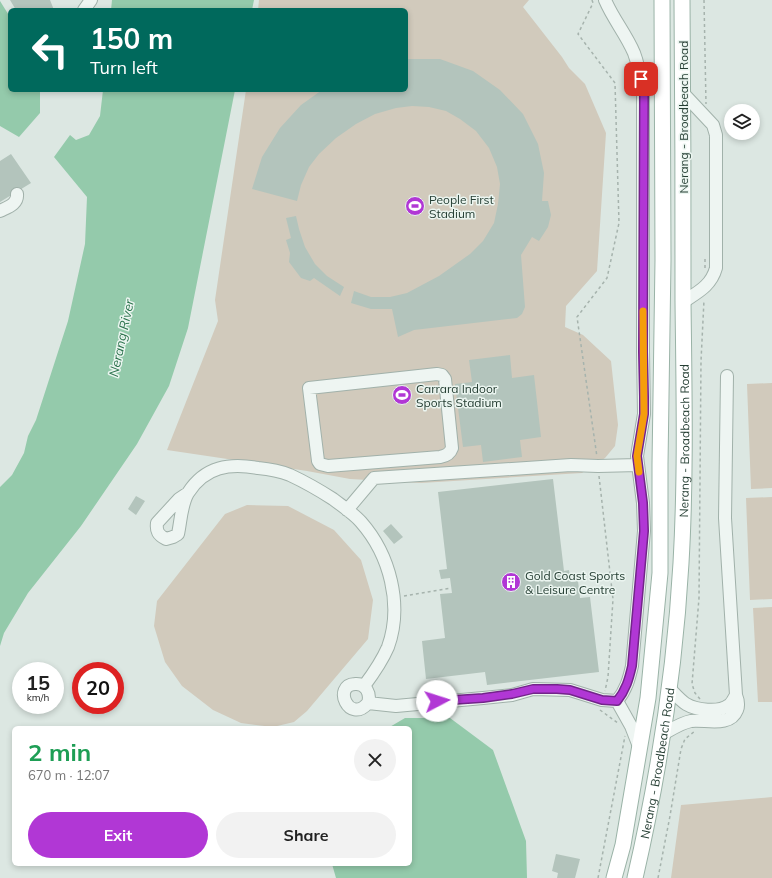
<!DOCTYPE html>
<meta charset="utf-8">
<style>
body{margin:0;font-family:Mulish,sans-serif;background:#f2f2f2;color:#222;height:100vh;display:flex;flex-direction:column;font-size:15px;white-space:nowrap}
*{box-sizing:border-box;margin:0}
p{font-size:13px;color:#767676}
.icon{flex:none;width:22px;height:22px;fill:none;stroke:currentColor;stroke-width:2;stroke-linecap:round;stroke-linejoin:round}
.map{position:relative;flex:1;overflow:hidden}
.sheet{position:absolute;left:12px;top:726px;width:400px;height:140px;display:flex;flex-direction:column;background:#fff;border-radius:6px;box-shadow:0 2px 6px #0003}
.sheet>*{flex:none}
.guide{position:absolute;left:8px;top:8px;width:400px;height:84px;border-radius:6px;box-shadow:0 2px 6px #0003;background:#00695c;color:#fff;overflow:hidden}
.tools{position:absolute;left:724px;top:104px;display:grid;gap:8px}
.tools a{display:grid;place-items:center;width:36px;height:36px;border-radius:50%;background:#fff;box-shadow:0 2px 6px #0003;font-size:20px}
.speed{position:absolute;left:12px;top:662px;display:flex;gap:8px;font-size:20px;font-weight:700;text-align:center}
.speed>*{display:grid;place-content:center;width:52px;height:52px;border-radius:50%;background:#fff;box-shadow:0 2px 6px #0003;line-height:1}
.speed small{font-size:10px;font-weight:400}
.speed .limit{border:6px solid #d22;background:#fff;color:#111}
.pin{position:absolute;display:grid;place-items:center;width:34px;height:34px;color:#fff;margin:-17px;border-radius:8px;box-shadow:0 2px 6px #0006}
.me{position:absolute;width:44px;margin:-22px;rotate:85deg;stroke-linejoin:round;filter:drop-shadow(0 0 3px #0008)}
.turn{display:flex;align-items:center;gap:14px;height:84px;padding:0 16px;font-size:18px}
.turn .icon{width:52px;height:52px;stroke-width:2.5}
.turn b{display:block;font-size:28px;line-height:34px}
.round{display:grid;place-items:center;flex:none;width:42px;height:42px;border-radius:21px;background:#f2f2f2}
.summary{display:flex;align-items:center;justify-content:space-between;height:68px;padding:0 16px}
h1{font-size:24px;font-weight:700;line-height:30px;color:#1e9e55}
.button{display:flex;gap:8px;margin-top:auto;padding:8px 16px}
.button a{flex:1;height:46px;border-radius:24px;background:#b137d5;color:#fff;font-size:16px;font-weight:700;line-height:46px;text-align:center}
.button a+a{background:#f2f2f2;color:#222}
.map>svg:first-child{display:block}
</style>
<div class="map">
<svg width="772" height="878" viewBox="0 0 772 878">
<rect width="100%" height="100%" fill="#dce7e2"/>
<!-- green -->
<path fill="#d1cabc" d="M259,0H529L523,7L562,57L569,68L585,84L606,133L597,271L566,306L565,327L583,335L611,361L618,425L615,446L605,458L582,473L421,483L350,479L307,471L167,450L218,321L215,300L246,90H406V10H258Z
M772,383V488L751,489L747,384Z
M772,497V599L750,600L746,498Z
M247,505L288,506L334,530L361,560L373,600L368,639L307,711L294,722L273,727L241,723L213,710L182,686L165,662L154,626L157,601L225,514Z
M772,607V702H758L753,608Z
M772,797V878H671L681,805Z"/>
<!-- water -->
<path fill="#94caab" d="M112,0H254L252,10H111Z
M0,1L10,17V90H40V113L19,137L0,126Z
M103,90H235L188,328L169,386L137,444L81,526L28,593L4,633L0,646V487L12,475L24,453L28,436L36,420L68,321L85,244L87,197L54,157L70,135L76,140L89,135L100,116Z
M405,718H450L493,750L526,841L527,878H336L332,864H410V728H388Z"/>
<!-- building -->
<path fill="#b3c4bc" d="M10,0H50L54,10H16Z
M406,59H440L473,71L500,90L523,114L538,144L544,173L542,201H548L551,215L548,227L539,241L532,237L521,255L525,307L522,314L517,318L414,330L398,337L392,309H371L351,303L354,291L371,297H390L407,293L439,276L470,254L483,241L494,223L498,204L500,184L497,167L489,148L476,131L460,119L446,111L429,107L412,106L396,108L375,114L356,124L336,138L319,154L309,167L301,185L297,201L252,189L262,157L280,128L301,105L322,90H406Z
M11,154L31,183L0,202V161Z
M296,216L299,229L305,247L315,264L327,276L344,287L340,296L314,278L310,281L301,278L289,262L290,253L286,240L291,238L286,218Z
M510,355L512,378L534,375L541,437L520,440L522,457L483,462L481,445L463,447L455,384L472,382L469,360Z
M553,479L564,571L569,570L571,582L578,581L580,598L590,597L599,672L487,685L485,672L426,679L422,641L445,638L440,594L452,593L450,578L441,579L439,570L447,569L438,492Z
M136,496L145,501L136,515L128,509Z
M391,524L403,537L394,544L383,531Z
M556,854L580,859L575,878H557L558,873L552,871Z"/>
<g fill="none" stroke-linecap="round" stroke-linejoin="round">
<defs>
<path id="minor" d="M605,0C613,19 626,34 634,53C639,66 641,80 643,93V352L644,414L637,456L643,503L644,531L632,666C629,679 626,690 617,701
M84,10L91,0
M683,93L713,125L716,135V268C711,286 698,292 683,302
M0,211C8,207 18,204 17,194
M437,374L442,375L445,379L452,448C450,454 446,456 440,457L328,466L320,464L318,461L309,388Z
M188,493L179,499L157,523C156,531 158,535 166,539L173,537L178,534C181,520 181,505 188,493C205,466 230,463 258,468C269,469 280,471 290,475C305,482 319,490 333,499C342,506 353,513 361,522C390,555 403,605 388,647C382,661 373,674 364,686
M347,510L374,478L571,465L598,466L638,465
M670,689C675,694 680,700 686,704C696,710 719,713 729,705C732,703 734,698 736,695
M617,701L631,726L640,749
M368,703C371,694 366,683 355,684C332,685 349,725 368,703L396,706L483,698L512,695L533,689L570,690L602,700L617,701
M663,734C672,729 681,723 691,721C705,719 730,728 737,710C739,705 738,700 736,695L725,518L727,376"/>
<g id="major">
<path d="M614,878L623,845L648,698L660,573V464L663,260L662,0"/>
<path id="s1" d="M635,878C659,774 675,669 681,563C686,476 684,388 683,301C683,201 683,100 682,0"/>
</g>
</defs>
<!-- minor casing -->
<use href="#minor" stroke="#a1b1aa" stroke-width="14"/>
<!-- major casing -->
<use href="#major" stroke="#9ab3a7" stroke-width="17"/>
<!-- path -->
<path stroke="#a6b3ad" stroke-width="1.5" stroke-dasharray="3 3" stroke-linecap="butt" d="M592,0L593,3L578,34L615,83L619,223L607,278L577,317L597,457
M704,0L706,104
M705,268V256
M599,476L613,599L608,677L605,691
M404,596L451,588
M700,699L695,693L692,684L699,598L701,361L704,300
M600,710L618,723
M598,878L625,736
M658,878L670,816L681,749L685,739L695,731"/>
<!-- minor -->
<use href="#minor" stroke="#eef5f2" stroke-width="12"/>
<!-- major -->
<use href="#major" stroke="#fff" stroke-width="15"/>
</g>
<g fill="none" stroke-linecap="round" stroke-linejoin="round">
<defs>
<path id="route" d="M437,701L483,698L512,694L533,689H557L570,690L602,700L617,701C626,690 629,679 632,666L644,531L643,503L637,456L644,414V397L643,352L644,93L641,79"/>
</defs>
<!-- route casing -->
<use href="#route" stroke="#73248a" stroke-width="10"/>
<!-- route -->
<use href="#route" stroke="#b137d5" stroke-width="7"/>
<!-- slow -->
<path stroke="#f59e0b" stroke-width="7" d="M639,472L637,456L644,414L643,311"/>
</g>
<!-- icons -->
<defs>
<symbol id="stadium-disc" viewBox="-11 -11 22 22"><circle r="9.5" fill="#b137d5" stroke="#ebf5f0"/><path d="M0-5a6.5 5 0 1 0 0 10a6.5 5 0 1 0 0-10ZM-3.5-1.8h7v3.6h-7Z" fill="#fff"/></symbol>
<symbol id="building-disc" viewBox="-11 -11 22 22"><circle r="9.5" fill="#b137d5" stroke="#ebf5f0"/><path d="M-4-6H4V6H1V3H-1V6H-4ZM-2.5-4.3h1.7v1.8h-1.7ZM.8-4.3h1.7v1.8H.8ZM-2.5-1h1.7V.8h-1.7ZM.8-1h1.7V.8H.8Z" fill="#fff"/></symbol>
</defs>
<g fill-rule="evenodd">
<use href="#stadium-disc" x="404" y="195" width="22" height="22"/>
<use href="#stadium-disc" x="391" y="384" width="22" height="22"/>
<use href="#building-disc" x="500" y="571" width="22" height="22"/>
</g>
<g text-anchor="middle" dominant-baseline="central" stroke-width="3" stroke-linejoin="round" paint-order="stroke">
<!-- street labels -->
<g font-size="12" fill="#253e33" stroke="#ebf5f0">
<text transform="translate(683 117) rotate(-90)">Nerang - Broadbeach Road</text>
<text stroke="none"><textPath href="#s1" startOffset="441">Nerang - Broadbeach Road</textPath></text>
<text stroke="none"><textPath href="#s1" startOffset="117">Nerang - Broadbeach Road</textPath></text>
</g>
<!-- poi labels -->
<g font-size="12" fill="#253e33" stroke="#ebf5f0" text-anchor="start">
<text x="429" y="199">People First<tspan x="429" dy="14">Stadium</tspan></text>
<text x="416" y="388">Carrara Indoor<tspan x="416" dy="14">Sports Stadium</tspan></text>
<text x="525" y="575">Gold Coast Sports<tspan x="525" dy="14">&amp; Leisure Centre</tspan></text>
</g>
<!-- water labels -->
<g font-size="13" font-style="italic" fill="#2d744e" stroke="#ebf5f0">
<text transform="translate(121 338) rotate(-78)">Nerang River</text>
</g>
</g>
</svg>
<div class="tools">
<a><svg class="icon" aria-label="layers" viewBox="0 0 24 24"><path d="M12 4l9 5-9 5-9-5zM3 14l9 5 9-5"/></svg></a>
</div>
<div class="speed"><div>15<small>km/h</small></div><div class="limit">20</div></div>
<div class="pin" style="left:641px;top:79px;background:#d93025"><svg class="icon" aria-label="arrive" viewBox="0 0 24 24"><path d="M6 21V4h12l-3 4 3 4H6"/></svg></div>
<svg class="me" style="left:437px;top:701px" viewBox="-20 -20 40 40"><circle r="19" fill="#fff"/><path d="M0-13L10 11 0 6-10 11z" fill="#b137d5"/></svg>
<div class="guide">
<div class="turn"><svg class="icon" aria-label="left" viewBox="0 0 24 24"><path d="M17 20v-9H6M10 6l-5 5 5 5"/></svg><div><b>150 m</b>Turn left</div></div>
</div>
<section class="sheet">
<div class="summary"><div><h1>2 min</h1><p>670 m · 12:07</p></div><a class="round"><svg class="icon" aria-label="close" viewBox="0 0 24 24"><path d="M6 6l12 12M18 6L6 18"/></svg></a></div>
<div class="button"><a>Exit</a><a>Share</a></div>
</section>
</div>
